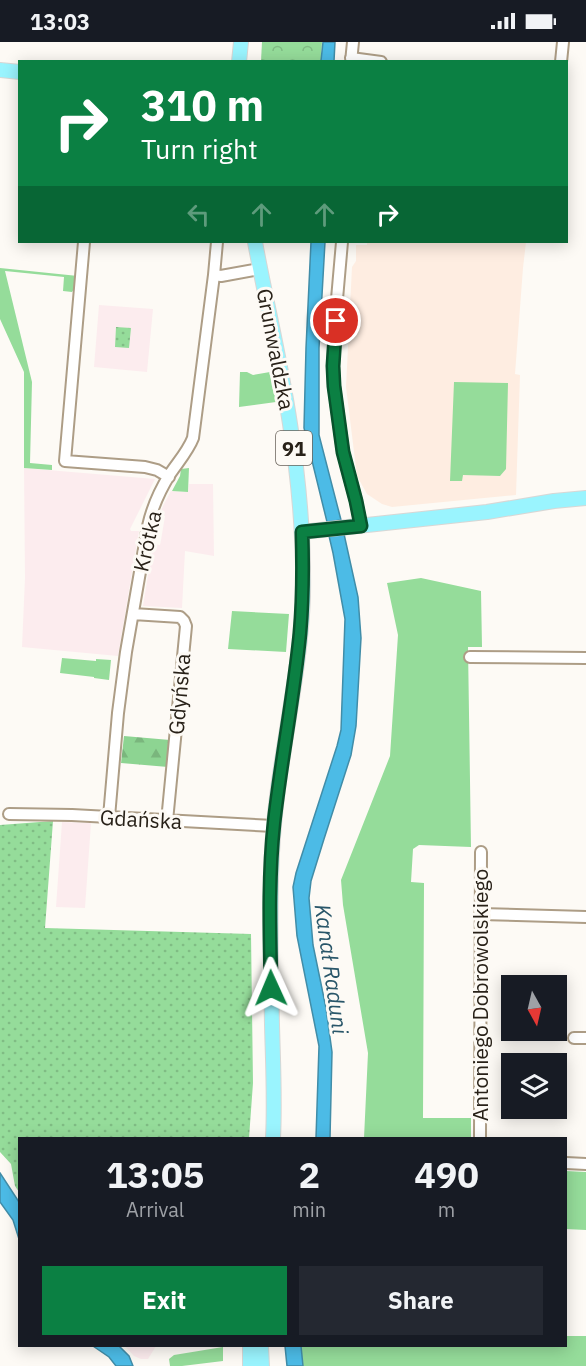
<!DOCTYPE html>
<meta charset="utf-8">
<style>
body{margin:0;font-family:"IBM Plex Sans",sans-serif;background:#242831;color:#f1f3f6;height:100vh;display:flex;flex-direction:column;font-size:22px;white-space:nowrap}
*{box-sizing:border-box;margin:0}
p{font-size:20px;color:#9ea1a6}
.icon{flex:none;width:33px;height:33px;fill:none;stroke:currentColor;stroke-width:2;stroke-linecap:round;stroke-linejoin:round}
.map{position:relative;flex:1;overflow:hidden}
.side{position:absolute;left:18px;top:1095px;width:549px;height:210px;display:flex;flex-direction:column;background:#171b24;border-radius:0px;box-shadow:0 3px 15px #0003}
.side>*{flex:none}
.hud{position:absolute;left:18px;top:18px;width:550px;height:183px;border-radius:0px;box-shadow:0 3px 15px #0003;background:#0b8043;color:#fff;overflow:hidden}
.needle{width:39px;rotate:172deg}
.tools{position:absolute;left:501px;top:933px;display:grid;gap:12px}
.tools a{display:grid;place-items:center;width:66px;height:66px;border-radius:0px;background:#171b24;box-shadow:0 3px 15px #0003;font-size:30px}
.pin{position:absolute;display:grid;place-items:center;width:51px;height:51px;color:#fff;margin:-26px;border:3px solid #fff;border-radius:50%;box-shadow:0 2px 6px #0007}
.me{position:absolute;width:66px;margin:-33px;rotate:359deg;stroke-linejoin:round;filter:drop-shadow(0 0 4px #0008)}
.turn{display:flex;align-items:center;gap:21px;height:126px;padding:0 24px;font-size:27px}
.turn .icon{width:78px;height:78px;stroke-width:2.5}
.turn b{display:block;font-size:42px;line-height:51px}
.lanes{display:flex;align-items:center;height:57px;padding:0 24px;background:#0003;justify-content:center;gap:30px;direction:ltr}
.lanes .off{opacity:.35}
.eta{display:flex;justify-content:space-evenly;align-items:center;height:102px;text-align:center}
.eta b{font-size:36px;font-weight:700;line-height:42px}
.cta{display:flex;gap:12px;margin-top:auto;padding:12px 24px}
.cta a{flex:1;height:69px;border-radius:0px;background:#0b8043;color:#fff;font-size:24px;font-weight:700;line-height:69px;text-align:center}
.cta a+a{background:#242831;color:#f1f3f6}
.status{display:flex;justify-content:space-between;align-items:center;height:42px;padding:0 30px;background:#171b24;direction:ltr}
.status svg{height:16px;fill:currentColor}
.map>svg:first-child{display:block}
</style>
<div class="status"><b>13:03</b><svg viewBox="0 0 49 12"><path d="M0 12V9h3v3zM5 12V6h3v6zM10 12V3h3v9zM15 12V0h3v12zM26 1h20v11H26zM47 4h2v5h-2z"/></svg></div>
<div class="map">
<svg width="586" height="1324" viewBox="0 0 586 1324">
<defs>
<pattern id="forest-firs" width="22" height="20" patternUnits="userSpaceOnUse" patternTransform="scale(1.5)"><rect width="22" height="20" fill="#8dd492"/><path d="M5 1l3.5 6h-7zM16 11l3.5 6h-7z" fill="#7ab67d"/></pattern>
<pattern id="park-crowns" width="20" height="18" patternUnits="userSpaceOnUse" patternTransform="scale(1.5)"><rect width="20" height="18" fill="#95dc9a"/><path d="M2 6a3 3 0 1 1 6 0M12 15a3 3 0 1 1 6 0" fill="none" stroke="#80bc84"/></pattern>
<pattern id="garden-dots" width="8" height="8" patternUnits="userSpaceOnUse" patternTransform="scale(1.5)"><rect width="8" height="8" fill="#95dc9a"/><path d="M2 2h.1M6 6h.1" fill="none" stroke="#80bc84" stroke-width="1.8" stroke-linecap="round"/></pattern>
</defs>
<rect width="100%" height="100%" fill="#fdfaf5"/>
<!-- commercial -->
<path fill="#fcecee" d="M99,263L153,267L147,330L94,325Z
M24,426L155,437L130,487L131,489H139L118,614L22,605L25,536Z
M189,442H213L214,514L185,509L182,566L143,564L153,502L160,503L161,498L165,474L160,471L164,462L171,449L188,450Z
M62,780L91,781L85,866L56,865Z
M125,1304H156L148,1317H141L134,1314Z"/>
<!-- education -->
<path fill="#feede1" d="M367,200H526L523,226L515,332L520,333L516,453L392,465L382,462L367,452L357,434L346,345L352,225L356,219V203H367Z"/>
<!-- grass -->
<path fill="#95dc9a" d="M0,226L78,234L77,244H75L74,247L72,250L63,249L64,235L5,229L32,340L30,421L52,423V428L24,426V330L0,277Z
M240,330H247L253,333L270,330L276,360L239,365Z
M454,340L508,341L506,427L500,434L463,433L462,439H450Z
M189,426L188,450L172,449L180,434L181,427Z
M421,536L481,549L482,605H468L471,805L419,803L413,807L411,840L424,841L423,1076H471V1096H364L368,1011L343,863L341,838L390,714L398,593L387,541Z
M232,569L289,572L286,610L228,607Z
M62,616L96,619V617L111,618L109,638L94,636V635L60,631Z
M566,1129L586,1130V1188L566,1187Z
M566,1294H586V1324H303L301,1304H566Z
M223,1305V1319L182,1324H170L169,1317L174,1313Z"/>
<!-- forest -->
<path fill="url(#forest-firs)" d="M124,694L170,698L168,725L121,721Z"/>
<!-- park -->
<path fill="url(#park-crowns)" d="M262,0H322L321,19H261Z"/>
<!-- garden -->
<path fill="url(#garden-dots)" d="M116,285L131,286L129,306L115,305Z
M53,779L45,886L251,892L253,1041L249,1096H20L19,1150L15,1144L11,1122L0,1110V783Z"/>
<!-- water -->
<path fill="#4cbbe6" stroke="#418da8" stroke-width="1.5" d="M323,0H335L334,19H321Z
M311,200H325L319,306V393L341,478L327,480L304,386L306,306Z
M344,492L358,555L361,596L356,684L351,713L324,797L311,839L309,856L313,903L326,966L332,1010L330,1096H316L319,1004L297,894L293,845L296,831L337,704L341,688L345,577L333,511L329,494Z
M0,1131L19,1160V1197L13,1178L0,1160Z
M93,1304H119L129,1314L133,1324H116L109,1315Z
M285,1304H301L303,1324H287Z"/>
<g fill="none" stroke-linecap="round" stroke-linejoin="round">
<defs>
<path id="minor" d="M351,16L381,20
M351,20L353,0
M561,20L563,0
M84,200L65,419L145,425L157,428L169,435
M342,200L337,257L333,324L334,344L343,410L356,459L361,484
M214,233L217,200
M133,572L180,575L184,579L186,584L167,779
M470,615L586,616
M9,772L72,773L274,784
M109,775L118,671L126,610L148,484C152,466 160,448 170,432C178,420 188,409 193,396L214,233L221,234L259,227
M480,872L586,875
M574,996H586
M480,1096L481,810
M566,1121L586,1122"/>
<path id="major" d="M239,20L241,0
M0,28L20,30
M255,200C266,260 281,321 290,382C299,439 304,497 303,554C300,640 276,724 272,811C269,868 271,926 272,983C273,1021 275,1059 273,1096
M302,490L487,470L554,459L586,456
M250,1304V1324
M261,1304L262,1324"/>
</defs>
<!-- minor casing -->
<use href="#minor" stroke="#ad9d86" stroke-width="14"/>
<!-- major casing -->
<use href="#major" stroke="#d8d7d5" stroke-width="16"/>
<!-- minor -->
<use href="#minor" stroke="#fff" stroke-width="10"/>
<!-- major -->
<use href="#major" stroke="#9af4fe" stroke-width="14"/>
</g>
<g fill="none" stroke-linecap="round" stroke-linejoin="round">
<defs>
<path id="route" d="M271,946C270,892 268,836 274,781C281,718 294,654 300,591C303,557 303,523 302,490L361,484L356,459L343,410L334,344L333,324L336,279"/>
</defs>
<!-- route casing -->
<use href="#route" stroke="#07532c" stroke-width="15"/>
<!-- route -->
<use href="#route" stroke="#0b8043" stroke-width="10"/>
</g>
<g text-anchor="middle" dominant-baseline="central" stroke-width="6" stroke-linejoin="round" paint-order="stroke">
<!-- shield labels -->
<rect fill="#fdfaf5" stroke="#68625a" stroke-width="1.5" x="276" y="389" width="36" height="34" rx="4.5"/>
<g font-size="20" font-weight="bold" fill="#282118">
<text x="294" y="406">91</text>
</g>
<!-- street labels -->
<g font-size="21" fill="#282118" stroke="#fdfaf5">
<text transform="translate(276 307) rotate(79)">Grunwaldzka</text>
<text transform="translate(147 499) rotate(-77)">Krótka</text>
<text transform="translate(179 652) rotate(-85)">Gdyńska</text>
<text transform="translate(141 777) rotate(3)">Gdańska</text>
<text transform="translate(480 953) rotate(-90)">Antoniego Dobrowolskiego</text>
</g>
<!-- water labels -->
<g font-size="22" font-style="italic" fill="#295669" stroke="#fdfaf5">
<text transform="translate(332 927) rotate(82)">Kanał Raduni</text>
</g>
</g>
</svg>
<div class="tools">
<a><svg class="needle" viewBox="-14 -14 28 28"><path d="M0-13l5 13h-10z" fill="#e53935"/><path d="M0 13l5-13h-10z" fill="#9ea1a6"/></svg></a>
<a><svg class="icon" aria-label="layers" viewBox="0 0 24 24"><path d="M12 4l9 5-9 5-9-5zM3 14l9 5 9-5"/></svg></a>
</div>
<div class="pin" style="left:336px;top:279px;background:#d93025"><svg class="icon" aria-label="arrive" viewBox="0 0 24 24"><path d="M6 21V4h12l-3 4 3 4H6"/></svg></div>
<svg class="me" style="left:271px;top:946px" viewBox="-20 -20 40 40"><path d="M0-17L14 15 0 8-14 15z" fill="#0b8043" stroke="#fff" stroke-width="4"/></svg>
<div class="hud">
<div class="turn"><svg class="icon" aria-label="right" viewBox="0 0 24 24"><path d="M7 20v-9h11M14 6l5 5-5 5"/></svg><div><b>310 m</b>Turn right</div></div>
<div class="lanes"><svg class="icon off" aria-label="left" viewBox="0 0 24 24"><path d="M17 20v-9H6M10 6l-5 5 5 5"/></svg><svg class="icon off" aria-label="ahead" viewBox="0 0 24 24"><path d="M12 20V5M6 11l6-6 6 6"/></svg><svg class="icon off" aria-label="ahead" viewBox="0 0 24 24"><path d="M12 20V5M6 11l6-6 6 6"/></svg><svg class="icon" aria-label="right" viewBox="0 0 24 24"><path d="M7 20v-9h11M14 6l5 5-5 5"/></svg></div>
</div>
<section class="side">
<div class="eta">
<div><b>13:05</b><p>Arrival</p></div>
<div><b>2</b><p>min</p></div>
<div><b>490</b><p>m</p></div>
</div>
<div class="cta"><a>Exit</a><a>Share</a></div>
</section>
</div>
